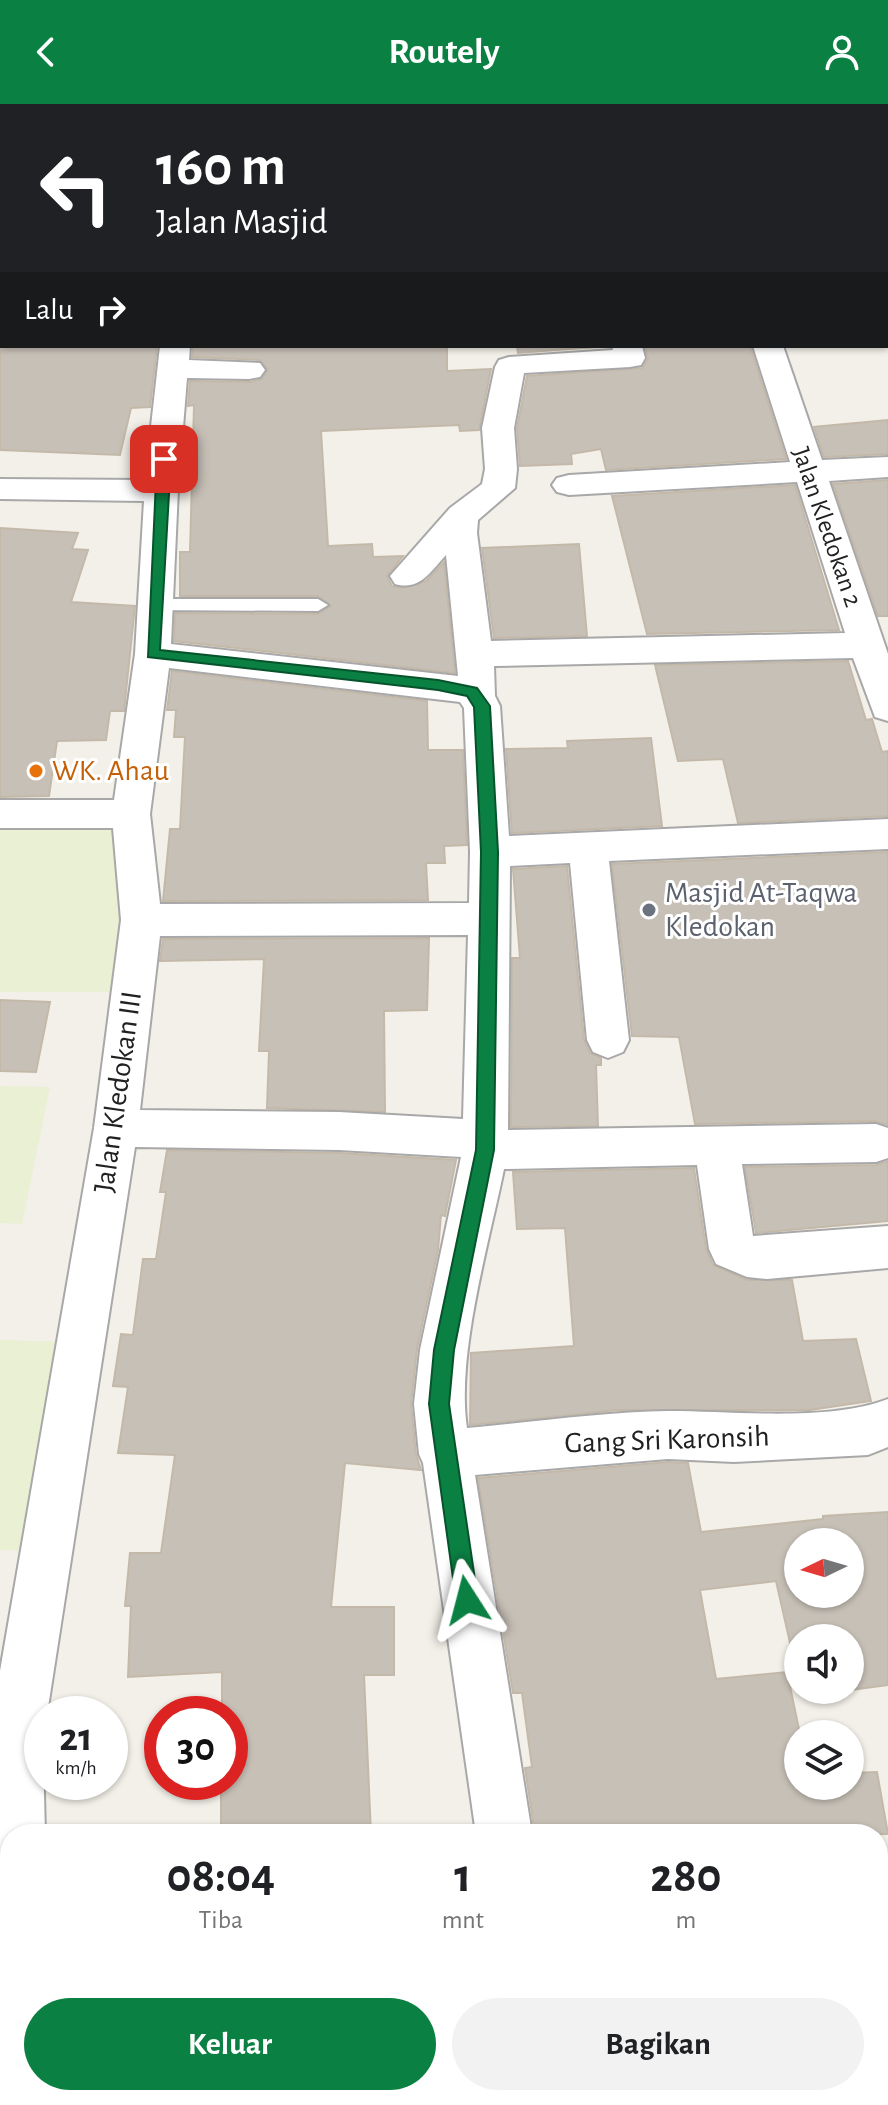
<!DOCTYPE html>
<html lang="id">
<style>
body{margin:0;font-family:"Alegreya Sans",sans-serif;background:#f2f2f2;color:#202124;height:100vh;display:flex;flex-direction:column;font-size:30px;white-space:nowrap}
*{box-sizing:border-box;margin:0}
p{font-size:26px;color:#757577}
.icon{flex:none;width:44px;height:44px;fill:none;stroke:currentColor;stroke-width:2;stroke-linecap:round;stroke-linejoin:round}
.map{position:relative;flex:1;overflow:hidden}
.panel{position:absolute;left:0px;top:1720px;width:888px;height:282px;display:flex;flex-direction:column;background:#fff;border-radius:32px 32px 0 0;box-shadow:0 2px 6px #0004}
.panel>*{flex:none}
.top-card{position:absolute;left:0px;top:0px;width:888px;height:244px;box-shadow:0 2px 6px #0004;background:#202124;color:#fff;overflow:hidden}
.needle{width:52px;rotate:265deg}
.buttons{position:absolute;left:784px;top:1424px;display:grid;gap:16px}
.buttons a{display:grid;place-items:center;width:80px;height:80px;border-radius:50%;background:#fff;box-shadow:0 2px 6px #0004;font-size:40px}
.speed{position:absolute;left:24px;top:1592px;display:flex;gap:16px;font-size:40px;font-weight:700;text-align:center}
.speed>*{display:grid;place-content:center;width:104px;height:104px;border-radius:50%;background:#fff;box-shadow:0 2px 6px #0004;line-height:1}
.speed small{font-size:20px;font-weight:400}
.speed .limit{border:12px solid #d22;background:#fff;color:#111}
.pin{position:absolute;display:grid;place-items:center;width:68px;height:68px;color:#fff;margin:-34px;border-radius:16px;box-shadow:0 4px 12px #0006}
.me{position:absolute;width:88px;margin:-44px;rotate:351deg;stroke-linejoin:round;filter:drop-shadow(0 0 6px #0008)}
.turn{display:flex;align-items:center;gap:28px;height:168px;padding:0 24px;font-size:36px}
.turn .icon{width:104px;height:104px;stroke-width:2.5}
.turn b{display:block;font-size:56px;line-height:68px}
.then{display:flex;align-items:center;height:76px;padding:0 24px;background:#0003;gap:16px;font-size:30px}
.eta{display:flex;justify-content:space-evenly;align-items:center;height:136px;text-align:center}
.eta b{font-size:48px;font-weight:700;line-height:56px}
.cta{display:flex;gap:16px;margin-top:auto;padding:16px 24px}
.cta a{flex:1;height:92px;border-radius:48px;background:#0b8043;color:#fff;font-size:32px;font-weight:700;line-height:92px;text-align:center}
.cta a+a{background:#f2f2f2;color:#202124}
header{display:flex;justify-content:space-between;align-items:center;height:104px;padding:0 24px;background:#0b8043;color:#fff;font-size:36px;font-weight:700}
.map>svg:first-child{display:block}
</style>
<header><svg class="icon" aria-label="back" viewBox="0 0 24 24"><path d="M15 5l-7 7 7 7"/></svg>Routely<svg class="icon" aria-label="person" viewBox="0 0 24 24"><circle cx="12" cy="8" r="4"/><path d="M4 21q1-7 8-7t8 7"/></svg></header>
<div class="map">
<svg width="888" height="2001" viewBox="0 0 888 2001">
<rect width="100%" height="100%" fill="#f2f0e8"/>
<!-- farmland -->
<path fill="#eaf0d3" d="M0,0H415L2,2V134Z
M0,724H142L120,888H0Z
M0,982L50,983L22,1120L0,1119Z
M0,1236L76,1238L41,1447L0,1446Z"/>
<!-- building -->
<path fill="#c7c0b7" stroke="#c4b9a9" stroke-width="2" fill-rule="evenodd" d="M0,242H157L150,303L131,304L120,351L0,346Z
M193,242H447V267L491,265L479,326L460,327L459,321L321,327L328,442L372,440L373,453L403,452L387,472L392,482L403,484L426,477L444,458L455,569L174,537L175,509L318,510L331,502L318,492H180V448H190L194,301L188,302L190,277L250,278L262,275L268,266L260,256L192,253Z
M517,242H609L518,249Z
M645,242H750L786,355L606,366L601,345L571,350L572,360L520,362L517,324L527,272L642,264L648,255Z
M888,316V350L824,353L814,323Z
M888,376V512H878L833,380Z
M795,381L839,526L647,530L612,392Z
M0,424L78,429L72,445L88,446L71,498L135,502L124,607H110L106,636L57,637L49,692L0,693Z
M579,440L587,532L494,534L482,444Z
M848,557L866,616L872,615L882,648L888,647V712L738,719L723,655L678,657L655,561Z
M172,567L427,597L428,646H463L467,741L444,742L445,759H426L428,796L163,797L170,725H180L185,633H174L176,606H167Z
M651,634L662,722L512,729L506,645L568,644L567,637Z
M888,748V1021L876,1017L695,1020L679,933L632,932L612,760Z
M567,762L584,936L590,949L601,954V961H596L598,1022L511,1023L512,854H520L513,765Z
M429,834L427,906L384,907L385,1008L267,1004L269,947H259L264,855L160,857L163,835Z
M0,896L50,898L36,968L0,967Z
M167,1046L339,1049L456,1056L445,1112L441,1111L438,1146L417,1245L411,1300L416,1350L421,1366L345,1359L331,1503H394V1571H364L371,1730H221V1678H230V1610H222V1568L128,1573L131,1502H125L130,1449H161L175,1351L118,1349L128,1283L113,1282L121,1230L133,1231L143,1155H156L166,1088H160Z
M888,1057V1117L756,1129L745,1063L876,1061Z
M694,1064L706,1145L713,1161L747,1176H792L803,1237L856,1235L871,1297L810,1306H618L470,1321L471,1249L574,1242L565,1124L517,1125L513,1068Z
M668,1358L688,1359L701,1428L823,1415V1412L888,1408V1581L850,1586V1534H798V1574L776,1477L700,1486L716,1575L787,1568L800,1630L798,1682H850V1669L877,1668L888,1730H535L525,1664L532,1663L522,1589H513L478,1374ZM798,1438H850V1490H798Z"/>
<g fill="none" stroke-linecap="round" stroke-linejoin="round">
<defs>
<path id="service" d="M888,85V139L886,140V86Z
M155,495H318L328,501L318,507L148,506L145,501Z"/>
<path id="minor" d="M823,0H849V2H823Z
M0,142H2V160H0Z
M886,149H888V167H886Z
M160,242H190L189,256L260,259L265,266L260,273L249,275L187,274L178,385L171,540L458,572L446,451C430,468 420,487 395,480L390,472L450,404L482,380L485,365L482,324L495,263L499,256L509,253L613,246L612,242H642L645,254L641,261L630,263L524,269L514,324L517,365L515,384L478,416L477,429L491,537L845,529L797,378L569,391L557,388L552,381L557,374L569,371L790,358L753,242H783L822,356L888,353V373L829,377L888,550V617L875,613L853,554L494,562L495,592L500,602L509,732L888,715V745L609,757L629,936L623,948L608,954L593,948L587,936L570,759L510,762L508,1026L876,1020L888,1024V1054L876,1058L742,1060L753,1132L888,1122V1164L767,1175L747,1173L716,1160L709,1145L697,1061L504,1065C489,1139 456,1251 467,1324C534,1318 602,1308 669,1307C733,1307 829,1318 888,1295V1343L868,1351L734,1358L668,1355L475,1371L532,1730H476L423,1359L419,1350L414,1300L420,1246L461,1053L339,1046L135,1043L47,1610H42L45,1730H10V1756L0,1751V1567L94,1024L121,816L113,724H0V696H114L135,550L144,397L0,395V375L145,376ZM169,564L460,598L464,604L470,748L469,799L160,800L150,710ZM468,831L463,1015L339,1008L140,1006L160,832Z
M10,1857V1984L0,1988V1861Z
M515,1992H577L579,2001H517Z"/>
<path id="secondary" d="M0,1849L10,1850V1910L0,1909Z
M888,1933V1995L869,1992H878V1934Z"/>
</defs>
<!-- service casing -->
<use href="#service" stroke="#a8a8a8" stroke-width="4"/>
<!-- minor casing -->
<use href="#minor" stroke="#a8a8a8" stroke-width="4"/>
<!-- secondary casing -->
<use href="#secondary" stroke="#5e7f02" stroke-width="4"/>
<!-- service -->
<use href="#service" fill="#fff" fill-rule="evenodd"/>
<!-- minor -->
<use href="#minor" fill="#fff" fill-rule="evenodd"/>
<!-- secondary -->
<use href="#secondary" fill="#eefcbc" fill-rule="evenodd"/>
</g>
<!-- route -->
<path fill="#0b8043" stroke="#07532c" stroke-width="2" d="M164,350L171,355L160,546L438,576L477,584L490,602L498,748L494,1046L454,1246L449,1300L478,1496L475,1504L467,1507L460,1504L456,1496L429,1300L434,1246L476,1046L481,748L474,603L467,592L438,586L148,553L157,355Z"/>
<!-- markers -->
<circle fill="#e8710a" stroke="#fff" stroke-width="3" cx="36" cy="667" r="8"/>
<circle fill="#6b7280" stroke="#fff" stroke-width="3" cx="649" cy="806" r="8"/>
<g text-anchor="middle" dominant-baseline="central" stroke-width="6" stroke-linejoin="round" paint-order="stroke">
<!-- far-street labels -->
<g font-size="26" fill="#212121" stroke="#fff">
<text transform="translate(827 423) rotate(71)">Jalan Kledokan 2</text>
</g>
<!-- food labels -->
<g font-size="30" fill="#c56008" stroke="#fff" text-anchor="start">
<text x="52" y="667">WK. Ahau</text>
</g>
<!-- worship labels -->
<g font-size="30" fill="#5b616d" stroke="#fff" text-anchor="start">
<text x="665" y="789">Masjid At-Taqwa<tspan x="665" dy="34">Kledokan</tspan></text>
</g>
<!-- street labels -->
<g font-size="30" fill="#212121" stroke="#fff">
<text transform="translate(118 988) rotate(-82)">Jalan Kledokan III</text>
<text transform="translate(667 1336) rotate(-2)">Gang Sri Karonsih</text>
</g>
</g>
</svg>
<div class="buttons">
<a><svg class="needle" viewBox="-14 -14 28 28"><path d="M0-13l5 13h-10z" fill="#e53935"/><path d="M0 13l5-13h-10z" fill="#757577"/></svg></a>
<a><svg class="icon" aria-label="sound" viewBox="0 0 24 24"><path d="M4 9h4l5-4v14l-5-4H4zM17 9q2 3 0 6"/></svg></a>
<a><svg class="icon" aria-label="layers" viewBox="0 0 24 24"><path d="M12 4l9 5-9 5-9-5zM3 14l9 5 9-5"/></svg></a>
</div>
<div class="speed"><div>21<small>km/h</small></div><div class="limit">30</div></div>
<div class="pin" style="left:164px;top:355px;background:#d93025"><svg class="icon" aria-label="arrive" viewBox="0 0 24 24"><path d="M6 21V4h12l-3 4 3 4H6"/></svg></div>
<svg class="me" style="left:467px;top:1496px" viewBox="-20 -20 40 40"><path d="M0-17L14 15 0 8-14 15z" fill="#0b8043" stroke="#fff" stroke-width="4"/></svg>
<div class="top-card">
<div class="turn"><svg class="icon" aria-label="left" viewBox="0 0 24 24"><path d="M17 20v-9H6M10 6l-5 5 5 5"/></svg><div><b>160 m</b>Jalan Masjid</div></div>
<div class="then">Lalu<svg class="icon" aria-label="right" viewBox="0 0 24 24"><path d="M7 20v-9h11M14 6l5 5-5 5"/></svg></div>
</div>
<section class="panel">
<div class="eta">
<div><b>08:04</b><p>Tiba</p></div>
<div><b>1</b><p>mnt</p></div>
<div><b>280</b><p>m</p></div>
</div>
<div class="cta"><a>Keluar</a><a>Bagikan</a></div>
</section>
</div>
